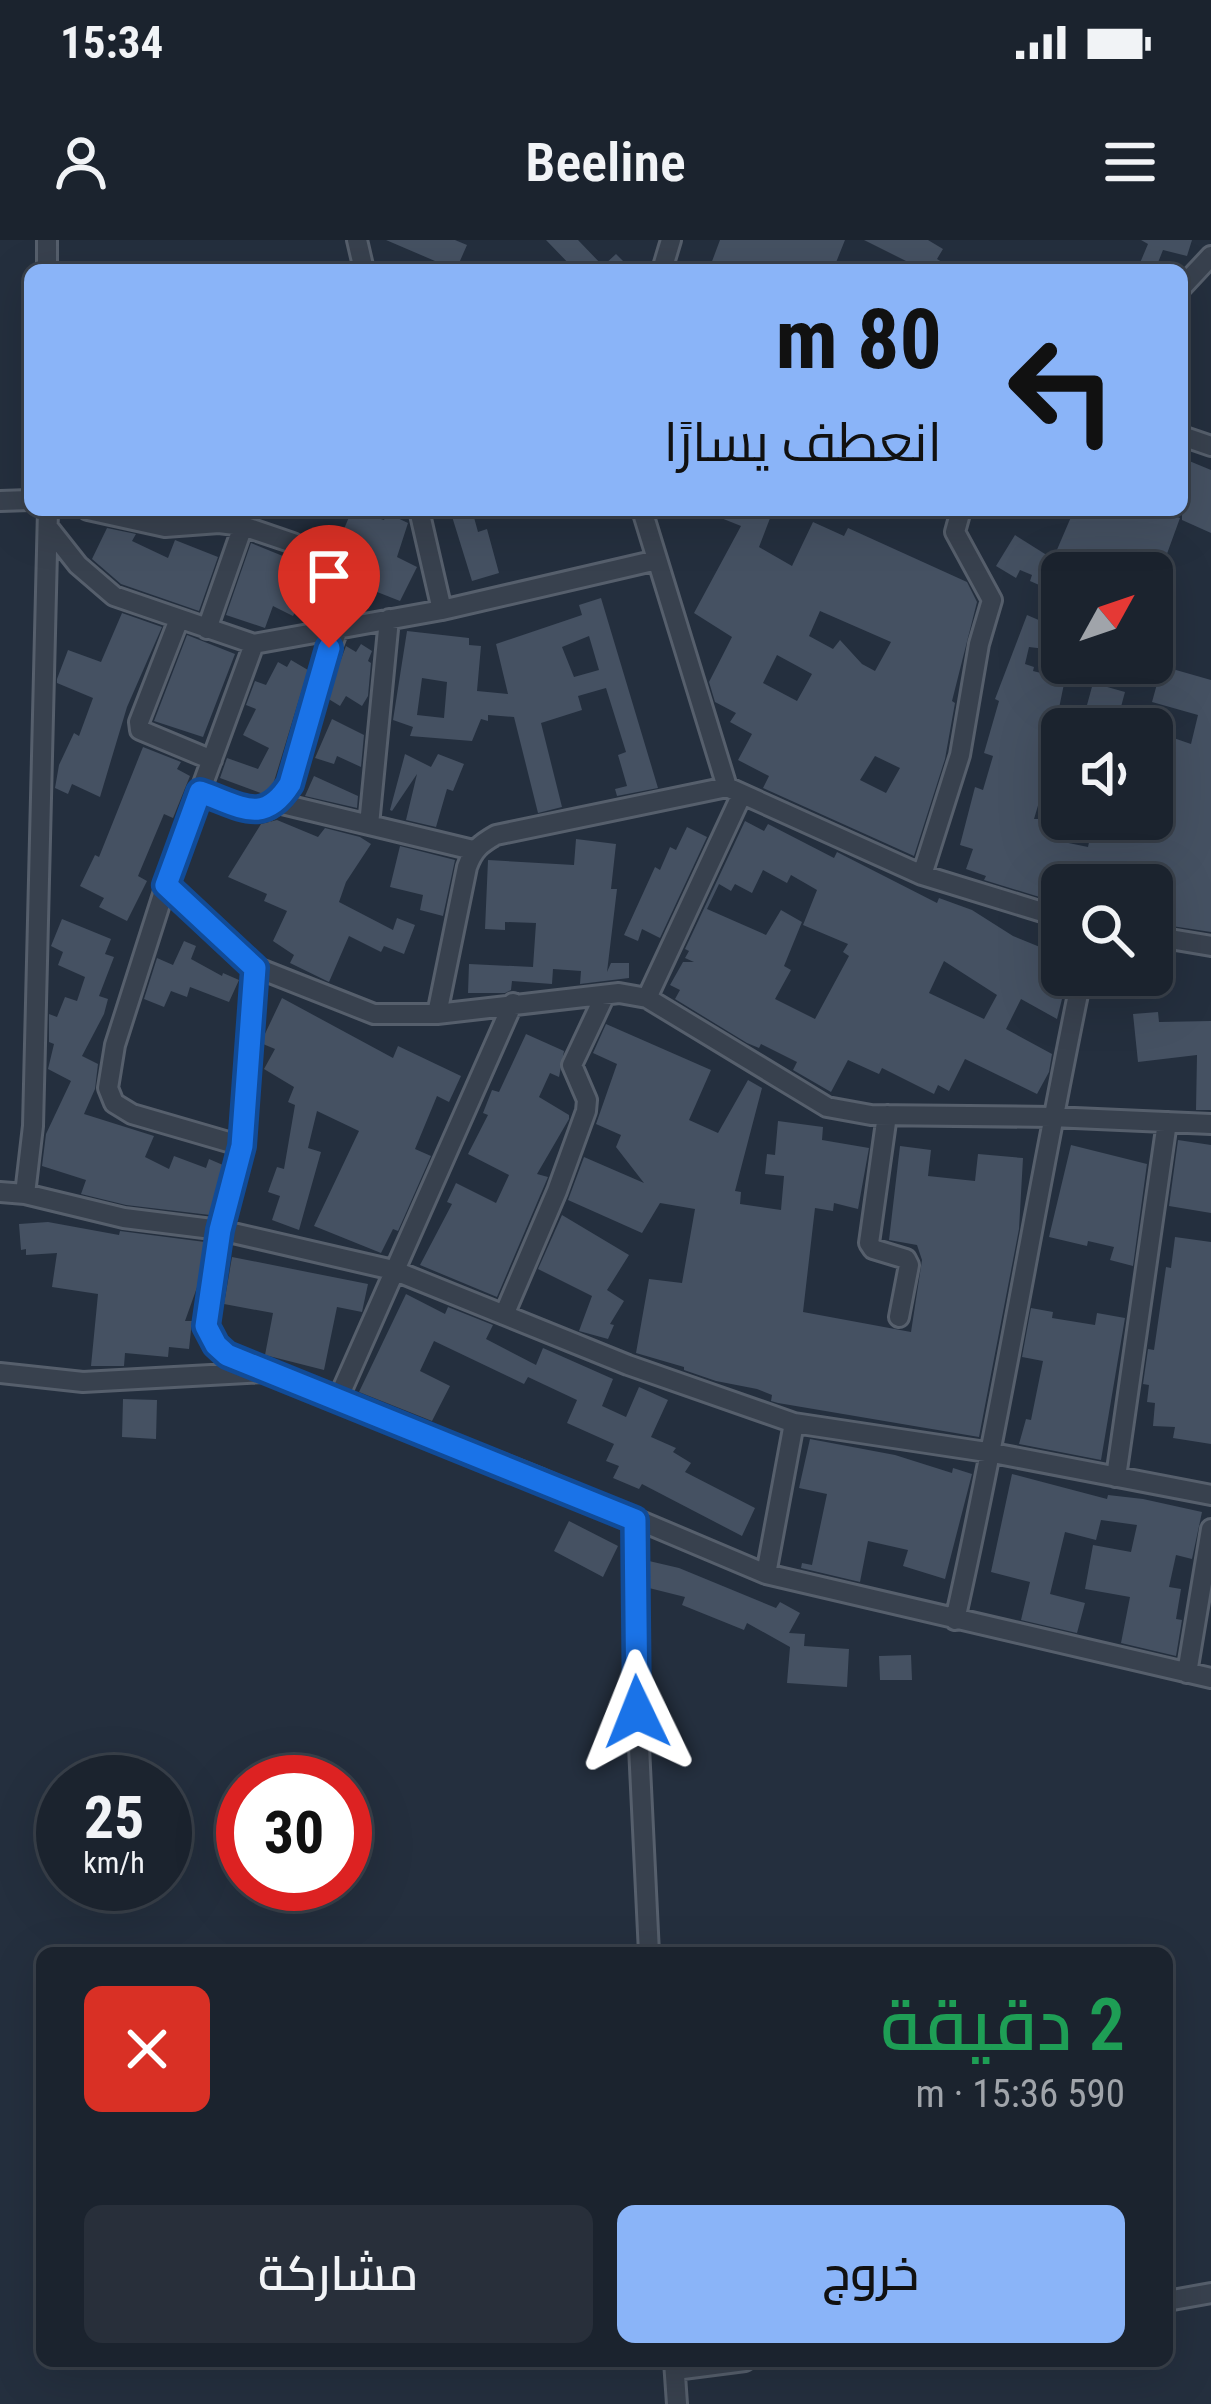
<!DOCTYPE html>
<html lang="ar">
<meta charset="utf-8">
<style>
body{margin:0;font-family:"Roboto Condensed",Cairo,sans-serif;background:#282f3a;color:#f1f3f6;direction:rtl;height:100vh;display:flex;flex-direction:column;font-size:45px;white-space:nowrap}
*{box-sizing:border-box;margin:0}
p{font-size:39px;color:#a0a4aa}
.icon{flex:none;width:66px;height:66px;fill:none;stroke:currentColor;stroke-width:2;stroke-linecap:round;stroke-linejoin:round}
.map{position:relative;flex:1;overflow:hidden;direction:ltr}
.drawer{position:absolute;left:36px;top:1707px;width:1137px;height:420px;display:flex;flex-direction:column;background:#1b232e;border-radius:18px;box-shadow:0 12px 48px #0002,0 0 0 3px #39404a;direction:rtl}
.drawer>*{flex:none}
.guide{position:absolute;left:24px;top:24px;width:1164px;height:252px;border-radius:18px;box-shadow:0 12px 48px #0002,0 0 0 3px #39404a;direction:rtl;background:#8ab4f8;color:#111;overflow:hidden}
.needle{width:78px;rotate:50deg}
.fabs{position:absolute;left:1041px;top:312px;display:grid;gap:24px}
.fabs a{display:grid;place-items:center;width:132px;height:132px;border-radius:18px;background:#1b232e;box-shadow:0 12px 48px #0002,0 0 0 3px #39404a;font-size:60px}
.speed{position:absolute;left:36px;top:1515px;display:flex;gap:24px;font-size:60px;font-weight:700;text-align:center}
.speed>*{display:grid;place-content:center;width:156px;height:156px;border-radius:50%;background:#1b232e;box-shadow:0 12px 48px #0002,0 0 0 3px #39404a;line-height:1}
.speed small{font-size:30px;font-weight:400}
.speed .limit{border:18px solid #d22;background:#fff;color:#111}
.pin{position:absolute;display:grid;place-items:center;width:102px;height:102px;color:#fff;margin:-123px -51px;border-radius:50% 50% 50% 0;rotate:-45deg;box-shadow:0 0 12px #0007}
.pin .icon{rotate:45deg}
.me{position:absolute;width:132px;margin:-66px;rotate:358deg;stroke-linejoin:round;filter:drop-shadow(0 0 9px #0008)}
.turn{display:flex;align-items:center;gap:42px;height:252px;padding:0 48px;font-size:54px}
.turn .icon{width:156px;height:156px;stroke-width:2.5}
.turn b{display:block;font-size:84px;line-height:102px}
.round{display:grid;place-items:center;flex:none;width:126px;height:126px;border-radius:18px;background:#282f3a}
.summary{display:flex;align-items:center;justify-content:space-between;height:204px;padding:0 48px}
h1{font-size:72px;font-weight:600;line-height:90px;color:#1e9e55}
.cta{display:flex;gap:24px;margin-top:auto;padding:24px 48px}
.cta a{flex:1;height:138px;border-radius:18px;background:#8ab4f8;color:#111;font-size:48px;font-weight:600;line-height:138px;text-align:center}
.cta a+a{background:#282f3a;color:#f1f3f6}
.status{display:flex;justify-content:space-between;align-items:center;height:84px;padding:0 60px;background:#1b232e;direction:ltr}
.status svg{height:33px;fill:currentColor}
header{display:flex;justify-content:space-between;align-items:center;height:156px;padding:0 48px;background:#1b232e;font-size:54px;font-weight:600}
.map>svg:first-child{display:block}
</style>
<div class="status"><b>15:34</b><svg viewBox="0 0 49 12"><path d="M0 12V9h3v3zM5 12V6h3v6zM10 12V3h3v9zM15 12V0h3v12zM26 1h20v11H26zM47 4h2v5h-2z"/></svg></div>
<header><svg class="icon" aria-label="menu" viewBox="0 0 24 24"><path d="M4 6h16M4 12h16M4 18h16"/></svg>Beeline<svg class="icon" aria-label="person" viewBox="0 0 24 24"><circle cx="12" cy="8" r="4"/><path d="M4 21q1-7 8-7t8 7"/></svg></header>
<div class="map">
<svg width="1211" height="2164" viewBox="0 0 1211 2164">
<rect width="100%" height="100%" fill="#242f3e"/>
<!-- building -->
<path fill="#455162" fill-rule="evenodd" d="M386,0H455L467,5L456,30Z
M546,0H578L603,26L616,14L632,30H575Z
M720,0H845L833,30H725L711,24Z
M864,0H928L943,9L937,19L955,30H924Z
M1141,0H1192L1187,16L1163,10L1155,30H1137L1148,4Z
M1182,218L1211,230V293L1182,280Z
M352,270L384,280L387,273L408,283L397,317L417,327L400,361L339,337L330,322Z
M450,270H472L478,292L487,289L499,333L472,341Z
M701,270L772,273L759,307L792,326L813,282L844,296L848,288L967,342L977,362L952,461L955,463L945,519L914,616L763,548L769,536L738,520L752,494L730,482L736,473L715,462L709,442L732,397L694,373L741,286ZM820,371L891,402L875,431L862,424L840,400L833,409L809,396ZM777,415L812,434L797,461L763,443ZM875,516L900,528L886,553L860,540Z
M1074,270H1156L1180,278L1160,333H1062V355L1030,341L1032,335L1020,330L1016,338L996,326L1015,295L1053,319Z
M107,288L136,294L132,301L168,318L175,300L218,317L199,371L121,344L92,319Z
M251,303L295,321L311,341L293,376L273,366L265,388L226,375Z
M601,358L658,548L617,556L615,549L627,546L618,515L626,512L606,448L578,456L582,470L541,483L562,567L538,573L514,477L488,475V481L481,479L472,501L410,496L413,487L393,480L407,391L469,398V405L481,406L477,451L508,454L496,404L582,375L579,365ZM589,396L599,430L574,437L562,407ZM422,438L447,442L444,478L417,475Z
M122,373L162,387L127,467L100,557L72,544L68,554L55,548L59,525L74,493L79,496L93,458L57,443V439L68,410L101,422Z
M1027,375L1062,390V411L1029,407L1025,424L1034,427L1033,431L1065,439L1058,473L1068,475L1065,489H1062V498L1056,497L1038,551L1042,552L1034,579H1055L1049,599L1088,607L1094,579H1152V516L1159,493L1191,504L1198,475L1152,462L1162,426L1211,440V692L1152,683V645H1062V664L984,640L986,636L966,629L973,609L960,605L975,547L983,550L993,516L984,513L999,461L995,459Z
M187,395L235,414L203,497L154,481Z
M361,404L372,411L368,421L371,423L368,456L362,466L346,456L340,466L327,458L329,451L346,406L356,412Z
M291,420L308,430L272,548L266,555L220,538L227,518L258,529L269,508L243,495L256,469L246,465L255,441L266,445L278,422L287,427Z
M1093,443L1125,452L1115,489L1081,487Z
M332,479L364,495L361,527L337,516L334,524L315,518Z
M143,507L181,522L177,529L190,536L173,578L164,574L138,636L147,641L127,681L99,667L104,658L80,646L95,615L99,617Z
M405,514L431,527L438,514L464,524L453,551L447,549L436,587L406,580L417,534L392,571L390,570Z
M314,536L358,556L357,568L305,556Z
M277,580L318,597L325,588L360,597L371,604L346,642L339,662L393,690L397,678L415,685L404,714L384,706L381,712L349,696L329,742L290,723L294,715L273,701L287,671L264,661L267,654L228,637L261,584Z
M745,581L764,591L768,584L834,618L837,612L937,663L939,658L972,670L1013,696L1062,716V735H1068L1057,779L1021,759L1006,789L1052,814L1049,832L1037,854L965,819L949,851L938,845L934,854L882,828L879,834L848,820L831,852L793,830L797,822L761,804L759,808L747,803L675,759L680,750L670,745L683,722H694L685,718L689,711L685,709ZM763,630L787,643L791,635L817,650L803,685L848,704L843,712L849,716L815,779L775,759L791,730L784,726L802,682L781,670L766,695L707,669L719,644L731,651L735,644L752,653ZM944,721L997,755L984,779L929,753Z
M687,587L707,597L660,698L642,689L638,701L624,695L655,627L660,630L670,607L676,610Z
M576,599L616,604L611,649H617L607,732L611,723H629V738L580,744L581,731L553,729L552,744L512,741L511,750L505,753H468L469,724L533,727L536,683L505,682V690L485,689L488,620L574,625Z
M400,606L455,620L443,676L420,670L423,655L390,647Z
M62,679L111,699L105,714L114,717L99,756L108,759L104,774L82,816L98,824L95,849L84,874L154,896L145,917L169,929L174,916L206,928L209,919L223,925L210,975L126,965L81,954L86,940L42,926L46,894L71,841L48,829L54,804L49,802V774L57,777L65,757L77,761L85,737L58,725L63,712L51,706Z
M184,701L196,706L191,719L222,736L223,733L239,740L229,762L190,747L187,757L171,751L164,767L144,759L157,718L173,725Z
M282,758L393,818L398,806L461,836L449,862L437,856L415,909L431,916L398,991L393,989L381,1013L314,986L359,891L317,871L308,908L321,912L299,990L272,980L280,956L268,952L277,927L284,929L295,865L288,862L294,847L264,829L275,809L263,804V798Z
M1158,772L1159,782L1211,781V870H1196L1197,815L1138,822L1133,774Z
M606,784L711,830L689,880L718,893L748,840L762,848L735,951L741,952L740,964L781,970L784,936L765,934L767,914L775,915L778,881L823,887L822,900L869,908L858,969L834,963L833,971L815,968L803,1072L911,1092L922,1020L917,1005L889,1000L900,906L931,910L928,936L975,941L978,914L1023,918L1019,989L979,1197L778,1163L771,1161L772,1155L757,1149L716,1141L684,1130V1127L636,1113L649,1039L682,1043L695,969L660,963L642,993L568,960L584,917L644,943L616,907L621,895L596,884L617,824L593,813Z
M526,794L564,811L559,837L550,833L539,857L569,875V879L537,934L548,937L497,1057L420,1025L452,964L447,962L456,943L496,963L509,935L468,914L488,875L483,873L492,850L499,852Z
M1178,900L1211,905V973L1169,966Z
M1071,905L1147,924L1133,1026L1110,1020L1114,1007L1088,1001L1087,1006L1049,997Z
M562,975L629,1015L607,1050L624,1061L610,1084L614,1085L608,1099L579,1091L592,1056L538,1029Z
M48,982L119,995L120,991L205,1002L200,1039L185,1081H192L189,1109L169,1107L168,1117L125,1113L124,1126H91L98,1054L52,1047L57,1013L26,1015V1009L21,1010L19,984Z
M1175,997L1211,1002V1204L1173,1198L1175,1187L1153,1186L1155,1163L1147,1162L1149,1145L1143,1144L1148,1109L1154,1110L1166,1027L1171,1028Z
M232,1017L368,1044L362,1072L337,1067L324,1130L265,1115L273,1073L224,1064Z
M406,1054L445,1074L448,1067L493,1085L486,1099L536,1125L543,1108L613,1139L602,1166L626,1177L639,1147L668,1160L651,1197L676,1208L673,1212L691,1223L685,1232L755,1268L742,1296L642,1244L639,1249L613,1238L619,1226L606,1221L614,1204L567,1183L577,1160L528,1137L524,1144L434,1101L420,1131L450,1146L432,1181L359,1152Z
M1031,1068L1053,1072L1052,1078L1095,1085L1097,1073L1125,1078L1101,1220L1019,1204L1026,1179L1031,1180L1043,1121L1022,1117Z
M123,1159L157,1160L156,1199L122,1197Z
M810,1199L895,1215L952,1233L953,1228L972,1234L945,1339L903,1326L908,1310L868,1301L860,1342L801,1328L802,1323L812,1325L827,1254L799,1248Z
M1012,1234L1107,1259L1108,1255L1143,1259L1202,1272L1192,1319L1176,1315L1169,1347L1181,1349L1176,1379L1182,1380L1176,1416L1121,1403L1130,1357L1085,1349L1093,1305L1131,1312L1137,1285L1101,1280L1096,1300L1065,1292L1050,1354L1085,1363L1077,1393L1021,1380L1030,1342L991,1332Z
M569,1281L618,1306L603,1337L554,1311Z
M649,1321L679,1328L776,1368L780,1362L800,1373L789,1393L805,1394L804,1406L849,1409L847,1447L787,1443L790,1407L747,1383L744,1390L682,1365L685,1357L649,1348Z
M911,1415L912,1440H880L879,1416Z"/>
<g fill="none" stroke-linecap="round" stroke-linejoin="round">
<defs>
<path id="street" d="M47,0V30
M357,0L364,30
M662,30L671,0
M1182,47L1211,16
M1182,196L1211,206
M0,261L30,260
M88,270L165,287L219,283L243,286L293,303L310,316L325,338L339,387L316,447L290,544L278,563L267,570H251L200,552
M419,270L442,370
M642,270L727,547
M48,287L78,325L114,356L254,404
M657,320L442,370L254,404L166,645L255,727L374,774H437L619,753L647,758L827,867L871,875L1052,877L1211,884
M179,379L139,482L140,490L212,520
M207,389L243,286
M278,563L473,610
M369,585L389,379
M922,635L960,515L979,404L992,360L955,292L961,270
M166,645L115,805L108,848L114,863L132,874L242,906
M1152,696L1211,706
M255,727L242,906L220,990L207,1086L216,1105L227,1115L541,1239L766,1334L1211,1438
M647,758L742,554
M437,774L467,627C473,610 480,604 496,595L727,547L922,635L1062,678
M887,875L869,1003L873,1009L906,1019L909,1025L899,1077
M0,952L25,954L124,978L220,990L393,1030L628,1125L794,1183L993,1213L1211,1255
M25,954L33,886L48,270
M504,1075L557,951L586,871L587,860L572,825L605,755
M0,1133L83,1142L264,1132
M338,1159L513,763
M1116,1237L1167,882
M636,1279L635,1424L649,1713
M766,1334L794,1183
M955,1380C1003,1166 1037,950 1082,735
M1187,1433L1211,1289
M1167,2061L1211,2053
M674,2121L677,2164
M675,2130L745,2121"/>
</defs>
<!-- street casing -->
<use href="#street" stroke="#565f6c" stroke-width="24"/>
<!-- street -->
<use href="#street" stroke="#38414e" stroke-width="18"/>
</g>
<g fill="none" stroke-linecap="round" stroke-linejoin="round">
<defs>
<path id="route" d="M329,408L290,544C263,587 239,565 200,552L166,645L255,728L242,906L220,990L206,1086L216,1105L227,1115L635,1280L637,1472"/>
</defs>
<!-- route casing -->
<use href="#route" stroke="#114b97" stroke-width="30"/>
<!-- route -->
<use href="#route" stroke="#1a73e8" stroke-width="21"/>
</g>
</svg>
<div class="fabs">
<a><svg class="needle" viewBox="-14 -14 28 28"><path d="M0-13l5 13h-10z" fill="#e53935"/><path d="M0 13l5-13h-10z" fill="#a0a4aa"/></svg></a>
<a><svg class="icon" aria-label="sound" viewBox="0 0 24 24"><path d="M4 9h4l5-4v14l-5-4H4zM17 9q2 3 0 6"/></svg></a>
<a><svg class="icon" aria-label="search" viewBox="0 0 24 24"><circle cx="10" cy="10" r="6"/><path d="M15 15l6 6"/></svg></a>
</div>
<div class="speed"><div>25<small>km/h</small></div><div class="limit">30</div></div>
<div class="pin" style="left:329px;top:408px;background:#d93025"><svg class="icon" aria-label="arrive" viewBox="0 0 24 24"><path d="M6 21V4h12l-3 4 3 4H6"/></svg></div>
<svg class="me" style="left:637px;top:1472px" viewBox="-20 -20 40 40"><path d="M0-17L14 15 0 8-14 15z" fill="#1a73e8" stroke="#fff" stroke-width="4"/></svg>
<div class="guide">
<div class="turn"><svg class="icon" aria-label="left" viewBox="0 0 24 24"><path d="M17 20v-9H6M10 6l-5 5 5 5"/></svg><div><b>80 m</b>انعطف يسارًا</div></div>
</div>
<section class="drawer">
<div class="summary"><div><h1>2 دقيقة</h1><p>590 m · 15:36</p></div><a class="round" style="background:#d93025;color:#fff"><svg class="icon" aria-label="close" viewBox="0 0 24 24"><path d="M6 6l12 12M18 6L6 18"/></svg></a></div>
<div class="cta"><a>خروج</a><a>مشاركة</a></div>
</section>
</div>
